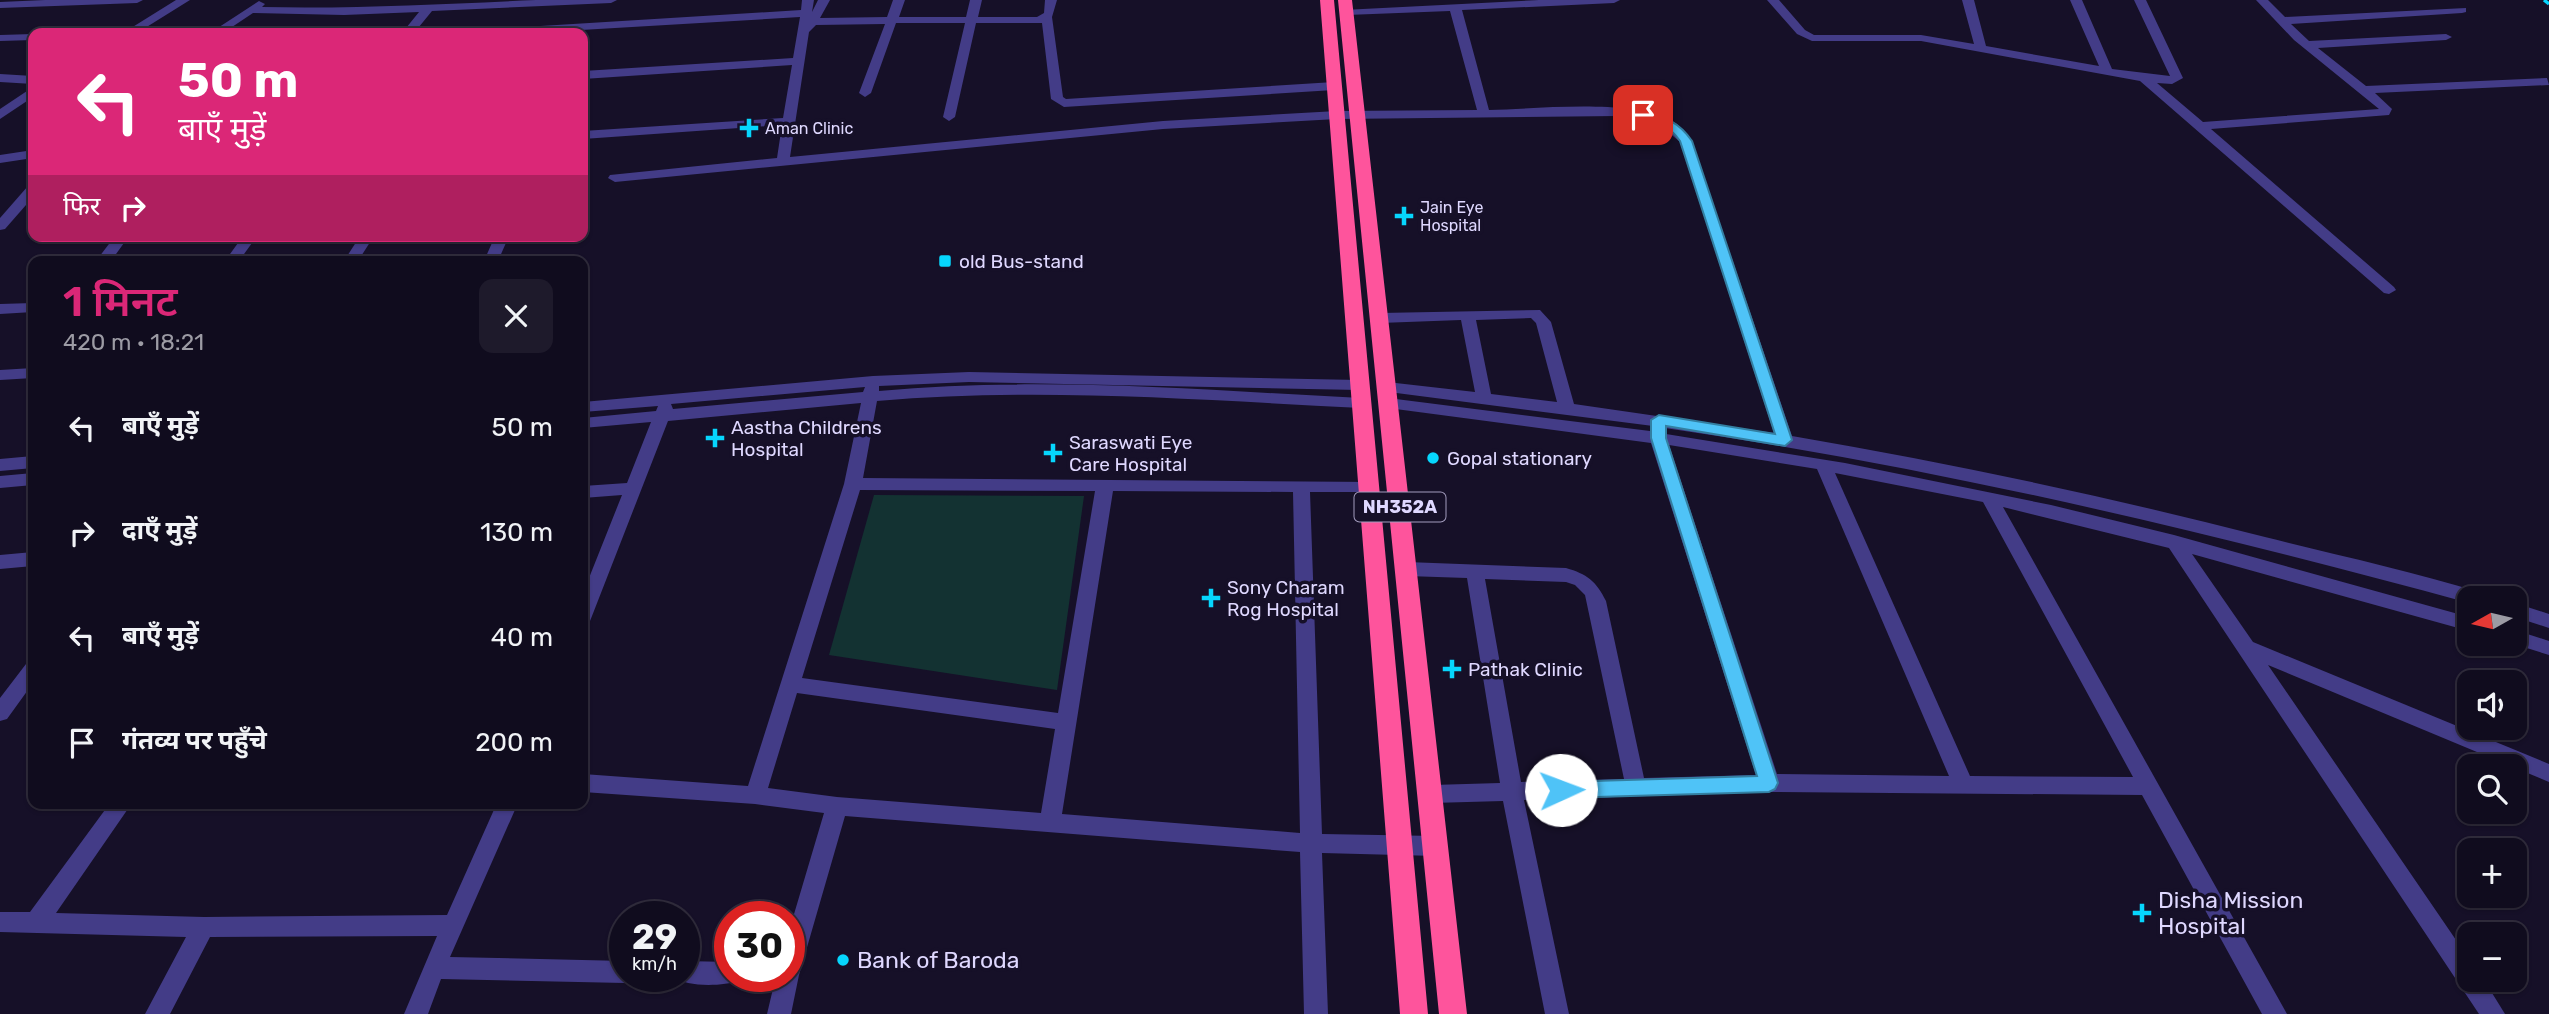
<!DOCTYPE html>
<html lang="hi">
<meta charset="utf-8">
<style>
body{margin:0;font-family:Rubik,"Noto Sans Devanagari",sans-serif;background:#1e1a2b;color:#f1f3f6;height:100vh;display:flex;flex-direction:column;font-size:26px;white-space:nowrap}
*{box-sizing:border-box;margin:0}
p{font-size:23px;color:#9c9ba4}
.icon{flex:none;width:38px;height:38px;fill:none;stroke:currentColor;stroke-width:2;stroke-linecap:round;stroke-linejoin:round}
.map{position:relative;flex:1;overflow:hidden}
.drawer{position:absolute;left:28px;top:256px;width:560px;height:553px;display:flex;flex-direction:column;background:#100c1e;border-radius:14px;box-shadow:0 2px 5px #0004,0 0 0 2px #302c3c}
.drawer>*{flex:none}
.hud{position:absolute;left:28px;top:28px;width:560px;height:214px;border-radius:14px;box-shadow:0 2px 5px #0004,0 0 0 2px #302c3c;background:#db2777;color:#fff;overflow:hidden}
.needle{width:46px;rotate:262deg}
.tools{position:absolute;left:2457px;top:586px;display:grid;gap:14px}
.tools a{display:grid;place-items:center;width:70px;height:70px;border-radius:14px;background:#100c1e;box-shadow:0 2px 5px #0004,0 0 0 2px #302c3c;font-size:35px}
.speed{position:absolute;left:609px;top:901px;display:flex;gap:14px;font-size:35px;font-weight:700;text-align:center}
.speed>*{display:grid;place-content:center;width:91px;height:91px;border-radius:50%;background:#100c1e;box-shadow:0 2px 5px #0004,0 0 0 2px #302c3c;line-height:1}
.speed small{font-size:18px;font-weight:400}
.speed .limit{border:10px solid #d22;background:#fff;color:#111}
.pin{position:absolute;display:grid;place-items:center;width:60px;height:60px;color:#fff;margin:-30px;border-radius:14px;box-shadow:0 4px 10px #0006}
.me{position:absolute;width:77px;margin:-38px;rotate:88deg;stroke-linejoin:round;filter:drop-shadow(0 0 5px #0008)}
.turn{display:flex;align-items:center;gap:24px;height:147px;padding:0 35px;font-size:32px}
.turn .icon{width:91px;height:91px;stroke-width:2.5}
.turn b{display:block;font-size:49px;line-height:60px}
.then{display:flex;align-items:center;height:66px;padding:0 35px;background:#0003;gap:14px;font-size:26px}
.round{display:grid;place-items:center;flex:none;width:74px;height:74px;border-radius:14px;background:#1e1a2b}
.headline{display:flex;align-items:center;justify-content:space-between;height:119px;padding:0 35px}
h1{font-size:42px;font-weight:600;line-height:52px;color:#db2777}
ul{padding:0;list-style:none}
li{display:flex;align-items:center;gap:21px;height:105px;padding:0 35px}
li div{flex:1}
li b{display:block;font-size:26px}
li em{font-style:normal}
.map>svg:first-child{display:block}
</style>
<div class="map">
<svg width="2549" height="1014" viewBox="0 0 2549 1014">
<rect width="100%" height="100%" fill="#161028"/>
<!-- green -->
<path fill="#133232" d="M874,495L1084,496L1057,690L829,655Z"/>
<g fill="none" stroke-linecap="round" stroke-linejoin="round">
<!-- minor -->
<path fill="#433c87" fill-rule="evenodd" d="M45,0H143L137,3L0,8V2Z
M176,0H190L137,33H123Z
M536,0H617L611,3L432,11L414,33H402L419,12L344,15L253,13L223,33H210L259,1L265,4L262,7C355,9 444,4 536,0Z
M802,0H814L812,12L818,0H830L820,18L887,17L893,0H905L899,17H966L970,0H982L978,17H1037L1044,13L1045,0H1057L1052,17L1063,97L1066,99L1334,82L1340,86L1334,90L1064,107L1051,99L1042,23H976L955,117L949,121L943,117L965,23H896L871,93L865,97L859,93L885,24L816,25L809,32L790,157L1163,121L1337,111L1477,110L1450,11L1347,15L1343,14V10L1539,0H1620L1614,3L1462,10L1489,110C1537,109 1627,99 1669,119C1679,124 1686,132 1692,141L1792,436C1951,463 2109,497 2265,537C2337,555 2411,571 2482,593L2484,598H2469V603C2204,531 1937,467 1665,428L1666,434L1845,463L2051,505L2174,535L2469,617V631L2192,554L2253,642L2549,764V782L2268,665L2469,959V980H2484L2505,1014H2479L2169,548L2003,507L2287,1014H2262L2142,795L1769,792L1524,800L1569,1014H1545L1503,801L1432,803L1425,800L1421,794L1425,788L1432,785L1500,783L1467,578L1407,576L1401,574L1398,569L1401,564L1407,562L1566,568C1587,574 1596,581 1606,601L1644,778L1756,775L1651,443L1388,408L1380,403L1388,398L1650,431L1653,426L1381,391L1379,387L1381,383L1387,382L1475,392L1461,320L1380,323L1372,318L1380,313L1540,310L1551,322L1574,404L1774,433L1680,142L1660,125L1618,116L1337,119L1163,129L615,182L608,178L610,175L777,158L782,125L583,139V131L783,118L792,65L583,79V71L793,58L800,17L530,33H471L477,30L801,10ZM1531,318L1536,323L1557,402L1491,394L1476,320ZM1669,445L1817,469L1949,776L1777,774ZM1835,473L1983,502L2133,777L1970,776ZM1485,579L1566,582L1575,585L1585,595L1624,779L1521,782Z
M1767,0H1779L1805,30L1814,35H1921L1974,44L1962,0H1974L1986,46L2099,66L2070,0H2082L2112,69L2170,76L2134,0H2146L2183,78L2172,84L2157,83L2203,122L2379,109L2294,40L2256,0H2268L2285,17L2466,8V12L2462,13L2291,24L2309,41L2446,34L2452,37L2446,40L2318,48L2366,86L2547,78L2549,85L2375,93L2392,109L2389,115L2211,129L2394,287L2396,290L2389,294L2384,293L2140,81L1921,41H1812L1797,34Z
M33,34V40L0,41V35Z
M0,74L33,76V84L0,82Z
M33,87V97L0,119V109Z
M33,150V158L0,163V155Z
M33,185V197L5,229L0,230V218L28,186Z
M115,236H129L111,261H96Z
M243,236H257L239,261H225Z
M360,236H374L358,261H344Z
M495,236H509L498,261H484Z
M33,303V312L0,314V304Z
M33,368V378L0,380V370Z
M969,372L1359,380L1367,385L1359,390L969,382L879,386V391C1039,376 1201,390 1361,398L1369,403L1361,408C1200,400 1038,387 877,401L863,478L1374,482L1377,486L1368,492H1310L1322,834L1436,836L1444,839L1447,846L1444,853L1436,856L1322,853L1328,1014H1304L1300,852L845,816L799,975L791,1014H767L776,976H789V931L824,813L755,804L583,792V774L748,786L844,484L861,403L668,421L592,616L590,621L583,623V593L622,495L583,498V486L627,483L651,422L583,428V418L656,411L658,406L583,412V402L873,376ZM865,387L863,392L673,409L671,404ZM860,490L1095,491L1058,713L802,678ZM1113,491L1293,492L1300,833L1062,814ZM797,693L1055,729L1041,813L837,797L768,788Z
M33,456V468L0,471V459Z
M33,473V485L0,488V476Z
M33,552V566L0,569V555Z
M2515,603L2549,614V628L2515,617Z
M2515,630L2549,641V655L2514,644Z
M33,661V683L7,719L0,721V698L26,664Z
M110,803H132L56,913L204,917L447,915L497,803H518L450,957L625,961V976H635L625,983L441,979L428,1014H404L437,936L210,937L170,1014H145L186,937L0,932V912H30Z
M684,961L730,962V976H740L738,981C724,986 685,988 674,976H684Z"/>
<!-- highway -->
<path fill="#fe549c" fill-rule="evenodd" d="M1320,0H1334L1428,1014H1400Z
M1338,0H1352L1467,1014H1439Z"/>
<!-- rail -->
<path stroke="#06d6fd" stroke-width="3.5" stroke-dasharray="8 6" stroke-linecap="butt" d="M2544,0L2549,4"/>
</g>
<!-- route -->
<path fill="#4fc3f7" stroke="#337fa1" stroke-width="2" d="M1643,111C1665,117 1679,122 1692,141L1792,440L1785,446L1666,426V438L1778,783L1775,789L1769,792L1561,798L1554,796L1552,790L1554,784L1561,782L1757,776L1651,438V420L1659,415L1775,434L1680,141C1670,126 1656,121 1639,117L1637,115Z"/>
<!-- markers -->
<g fill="#06d6fd" stroke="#161028" stroke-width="2.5">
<path d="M745.5 117.5h7v7h7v7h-7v7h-7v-7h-7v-7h7z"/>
<path d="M1400.5 205.5h7v7h7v7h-7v7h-7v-7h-7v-7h7z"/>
<rect x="938" y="254" width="14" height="14" rx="3.5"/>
<path d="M711.5 427.5h7v7h7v7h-7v7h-7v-7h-7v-7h7z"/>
<path d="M1049.5 442.5h7v7h7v7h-7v7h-7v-7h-7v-7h7z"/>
<circle cx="1433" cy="458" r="7"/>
<path d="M1207.5 587.5h7v7h7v7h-7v7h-7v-7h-7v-7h7z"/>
<path d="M1448.5 658.5h7v7h7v7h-7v7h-7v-7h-7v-7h7z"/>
<path d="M2138.5 902.5h7v7h7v7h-7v7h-7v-7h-7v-7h7z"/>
<circle cx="843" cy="960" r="7"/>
</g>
<g text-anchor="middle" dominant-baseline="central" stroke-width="7" stroke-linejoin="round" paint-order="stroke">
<!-- far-poi labels -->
<g font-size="16" fill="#dfd8ff" stroke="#161028" text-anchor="start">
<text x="765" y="128">Aman Clinic</text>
<text x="1420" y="207">Jain Eye<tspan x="1420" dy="18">Hospital</tspan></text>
</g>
<!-- shield labels -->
<rect fill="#161028" stroke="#a39cbe" stroke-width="2" x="1354.5" y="492.5" width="91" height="29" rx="5"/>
<g font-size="18" font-weight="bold" fill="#dfd8ff">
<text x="1400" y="507">NH352A</text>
</g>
<!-- poi labels -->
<g font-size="19" fill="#dfd8ff" stroke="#161028" text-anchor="start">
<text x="959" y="261">old Bus-stand</text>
<text x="731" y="427">Aastha Childrens<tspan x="731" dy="22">Hospital</tspan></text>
<text x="1069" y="442">Saraswati Eye<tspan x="1069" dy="22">Care Hospital</tspan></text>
<text x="1447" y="458">Gopal stationary</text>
<text x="1227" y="587">Sony Charam<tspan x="1227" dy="22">Rog Hospital</tspan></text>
<text x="1468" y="669">Pathak Clinic</text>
</g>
<!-- near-poi labels -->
<g font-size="23" fill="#dfd8ff" stroke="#161028" text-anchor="start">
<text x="2158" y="900">Disha Mission<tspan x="2158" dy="26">Hospital</tspan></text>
<text x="857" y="960">Bank of Baroda</text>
</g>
</g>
</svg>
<div class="tools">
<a><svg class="needle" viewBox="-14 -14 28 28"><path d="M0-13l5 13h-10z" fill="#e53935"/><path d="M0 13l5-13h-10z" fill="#9c9ba4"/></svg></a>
<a><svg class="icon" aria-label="sound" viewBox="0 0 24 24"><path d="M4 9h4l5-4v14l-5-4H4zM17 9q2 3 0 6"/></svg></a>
<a><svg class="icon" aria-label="search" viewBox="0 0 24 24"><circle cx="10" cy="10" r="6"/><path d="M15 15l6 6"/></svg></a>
<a>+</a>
<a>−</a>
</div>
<div class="speed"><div>29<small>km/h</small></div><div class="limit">30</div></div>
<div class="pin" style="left:1643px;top:115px;background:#d93025"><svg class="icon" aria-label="arrive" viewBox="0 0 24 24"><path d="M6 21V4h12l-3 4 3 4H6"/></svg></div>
<svg class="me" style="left:1561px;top:790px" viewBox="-20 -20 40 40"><circle r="19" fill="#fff"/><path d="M0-13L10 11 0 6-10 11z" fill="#4fc3f7"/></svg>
<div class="hud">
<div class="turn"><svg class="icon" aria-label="left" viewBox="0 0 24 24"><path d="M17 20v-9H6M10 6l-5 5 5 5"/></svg><div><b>50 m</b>बाएँ मुड़ें</div></div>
<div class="then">फिर<svg class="icon" aria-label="right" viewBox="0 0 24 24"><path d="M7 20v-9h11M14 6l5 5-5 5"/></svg></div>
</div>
<section class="drawer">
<div class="headline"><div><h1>1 मिनट</h1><p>420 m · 18:21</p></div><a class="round"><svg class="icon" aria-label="close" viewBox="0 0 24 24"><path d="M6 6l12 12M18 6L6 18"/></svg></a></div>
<ul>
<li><svg class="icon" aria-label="left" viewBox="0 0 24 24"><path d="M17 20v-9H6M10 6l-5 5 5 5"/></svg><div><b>बाएँ मुड़ें</b></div><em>50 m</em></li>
<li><svg class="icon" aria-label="right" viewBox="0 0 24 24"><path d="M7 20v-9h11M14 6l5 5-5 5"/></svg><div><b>दाएँ मुड़ें</b></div><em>130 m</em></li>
<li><svg class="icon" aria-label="left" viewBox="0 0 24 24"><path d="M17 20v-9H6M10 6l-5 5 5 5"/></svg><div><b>बाएँ मुड़ें</b></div><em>40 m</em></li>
<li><svg class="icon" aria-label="arrive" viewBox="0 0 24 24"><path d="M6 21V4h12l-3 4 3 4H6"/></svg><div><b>गंतव्य पर पहुँचे</b></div><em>200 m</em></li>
</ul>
</section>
</div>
